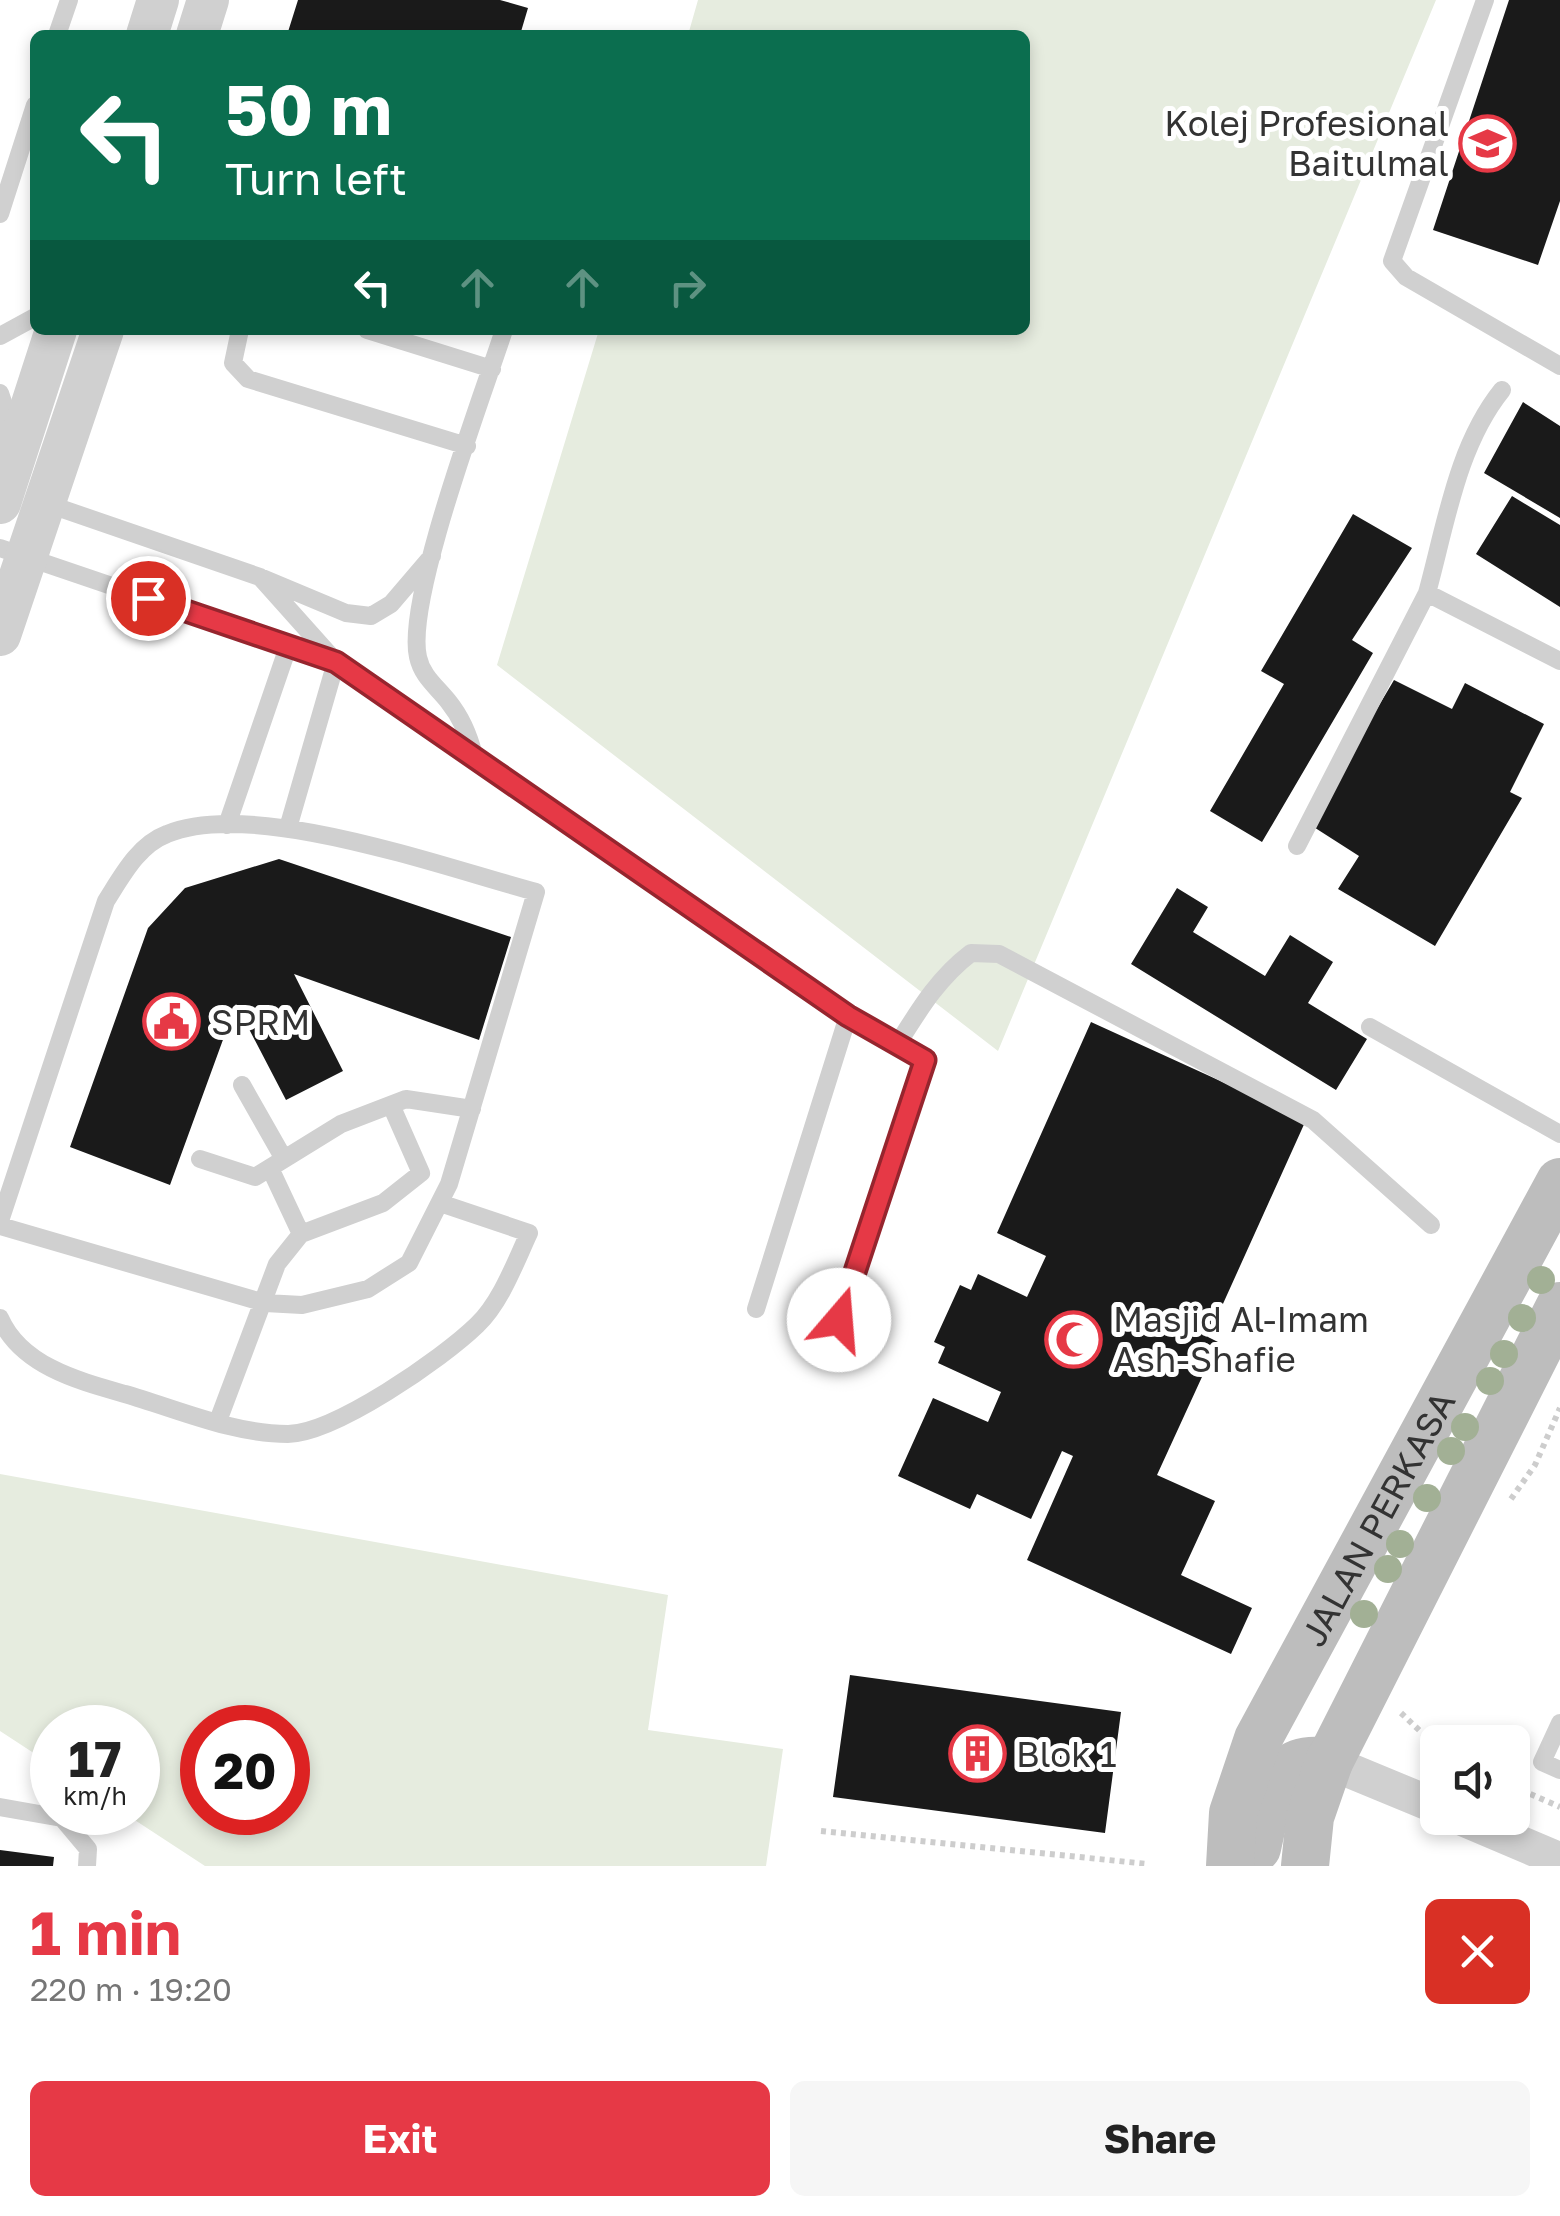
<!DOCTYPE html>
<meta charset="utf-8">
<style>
body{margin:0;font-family:"Golos Text",sans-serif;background:#f6f6f6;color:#222;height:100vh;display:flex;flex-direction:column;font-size:38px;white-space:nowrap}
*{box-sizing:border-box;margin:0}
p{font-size:32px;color:#767676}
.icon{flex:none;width:55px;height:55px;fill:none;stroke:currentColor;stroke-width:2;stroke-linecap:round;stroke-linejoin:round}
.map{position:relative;height:1866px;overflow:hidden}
.panel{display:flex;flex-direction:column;background:#fff;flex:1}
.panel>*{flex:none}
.banner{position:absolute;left:30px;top:30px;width:1000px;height:305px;border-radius:15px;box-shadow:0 5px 15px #0003;background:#0b6e4f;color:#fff;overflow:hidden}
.fabs{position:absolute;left:1420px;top:1725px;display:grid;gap:20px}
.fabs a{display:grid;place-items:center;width:110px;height:110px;border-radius:15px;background:#fff;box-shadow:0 5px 15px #0003;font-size:50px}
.speed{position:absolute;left:30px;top:1705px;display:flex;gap:20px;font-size:50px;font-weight:700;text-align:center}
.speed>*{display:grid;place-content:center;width:130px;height:130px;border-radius:50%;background:#fff;box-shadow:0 5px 15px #0003;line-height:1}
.speed small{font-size:25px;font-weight:400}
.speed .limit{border:15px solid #d22;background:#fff;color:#111}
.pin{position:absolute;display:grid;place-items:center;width:85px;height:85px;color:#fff;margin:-42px;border:5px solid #fff;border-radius:50%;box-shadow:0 2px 10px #0007}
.me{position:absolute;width:110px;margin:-55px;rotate:18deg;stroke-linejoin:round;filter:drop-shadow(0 0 8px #0008)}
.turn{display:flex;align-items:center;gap:35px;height:210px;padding:0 30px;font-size:45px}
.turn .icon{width:130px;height:130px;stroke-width:2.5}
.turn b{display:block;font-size:70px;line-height:85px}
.lanes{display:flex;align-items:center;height:95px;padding:0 30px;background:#0003;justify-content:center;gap:50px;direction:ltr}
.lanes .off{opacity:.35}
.round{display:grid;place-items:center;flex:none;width:105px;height:105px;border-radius:15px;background:#f6f6f6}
.head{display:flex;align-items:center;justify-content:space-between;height:170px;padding:0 30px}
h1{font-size:60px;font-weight:700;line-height:75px;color:#e63946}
.primary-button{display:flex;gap:20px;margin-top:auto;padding:20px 30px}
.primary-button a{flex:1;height:115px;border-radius:15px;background:#e63946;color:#fff;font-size:40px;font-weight:700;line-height:115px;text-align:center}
.primary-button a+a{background:#f6f6f6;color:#222}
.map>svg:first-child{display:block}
</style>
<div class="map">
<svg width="1560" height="1866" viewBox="0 0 1560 1866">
<rect width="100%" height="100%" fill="#fff"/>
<!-- green -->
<path fill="#e6ecdf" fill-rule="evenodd" d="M698,0H1436L998,1051L497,665L599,330H1025V35H688Z
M0,1474L668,1595L648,1730L783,1749L766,1866H205L124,1813L138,1812V1728H52V1765L0,1731ZM202,1728H288V1812H202Z"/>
<!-- building -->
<path fill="#1a1a1a" d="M298,0H500L528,8L520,35H287Z
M1509,0H1560V201L1538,265L1433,230Z
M1523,402L1560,426V518L1484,473Z
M1512,496L1560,525V607L1476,554Z
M1353,514L1412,548L1352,640L1373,653L1262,842L1210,811L1284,684L1261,671Z
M1394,680L1452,709L1465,683L1544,724L1510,792L1522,798L1435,946L1338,889L1359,856L1309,824Z
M279,859L511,937L479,1040L294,974L343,1071L286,1100L236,1004L170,1185L70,1147L148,928L185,888Z
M1177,888L1208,907L1193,932L1265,976L1290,935L1333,962L1308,1003L1367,1039L1336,1090L1131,964Z
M1091,1022L1306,1120L1208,1337L1218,1342L1157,1475L1215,1501L1181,1575L1252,1608L1231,1654L1027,1560L1073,1456L1062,1451L1031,1519L977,1494L970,1509L898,1476L933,1398L988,1422L1001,1392L938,1363L945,1347L934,1342L960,1285L971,1290L978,1274L1027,1297L1046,1256L997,1233Z
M850,1675L1121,1712L1105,1833L833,1797Z
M0,1850L54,1857L53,1866H0Z"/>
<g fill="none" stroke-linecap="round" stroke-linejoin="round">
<!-- path -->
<path stroke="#cdcdcd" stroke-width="6" stroke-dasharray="5 5" stroke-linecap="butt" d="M1511,1499L1535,1465L1560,1408
M1401,1713L1438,1748
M1512,1786L1560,1807
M821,1831L1148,1864"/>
<!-- service -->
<path stroke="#d0d0d0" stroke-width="18" d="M1485,0L1392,261L1406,277L1560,366
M57,35L69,0
M0,214L35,105
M240,330L233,363L248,379L467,446
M367,330L492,369
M0,336L35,317
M0,393L6,411L5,441
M45,503L260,577L346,613L371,616L391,604L432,556
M0,548L335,662
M260,577L336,662L848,1016L756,1309
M1427,593C1446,524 1457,446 1502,390
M474,756C469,735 461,717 448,701C436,686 422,676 418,657C405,600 483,395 504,330
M227,825L288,647
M288,828L336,662
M1297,846L1427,593L1560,661
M1370,1027L1560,1134
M897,1045C919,1010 938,978 971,953L999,954L1313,1120L1431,1225
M242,1085L284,1159
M200,1159L255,1177L341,1124L406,1099L472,1109
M270,1168L301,1234L383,1203L421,1173L391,1105
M0,1221L106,901C122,876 138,845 167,834C253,798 445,868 536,892L449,1184L409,1263L368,1289L302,1305L265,1303L0,1226
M0,1318C21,1366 79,1381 125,1394C177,1409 233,1434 288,1434C335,1433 442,1359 477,1325C501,1302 515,1263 529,1233L440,1203
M839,1320L925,1060L848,1016
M218,1421L277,1264L301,1234
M1560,1723L1542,1762L1560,1770
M0,1807L62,1818L88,1849L87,1866"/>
<!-- minor -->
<path stroke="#d0d0d0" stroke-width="35" d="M1329,1762L1438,1807
M1461,1818L1560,1860"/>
<!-- tertiary -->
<path stroke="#d0d0d0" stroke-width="42" d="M147,35L158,0
M197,35L208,0
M0,503L56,330
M0,635L103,330"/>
<!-- secondary -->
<g stroke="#bdbdbd" stroke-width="48">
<path d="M1257,1848C1267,1804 1272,1752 1329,1762"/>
<path id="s1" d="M1230,1866L1233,1813L1258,1739L1560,1182"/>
<path d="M1305,1866L1310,1817L1329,1762L1560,1306"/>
</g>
</g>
<!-- trees -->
<g fill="#a2b095">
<circle cx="1541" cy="1280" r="14"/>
<circle cx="1522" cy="1318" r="14"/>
<circle cx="1504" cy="1354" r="14"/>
<circle cx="1490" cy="1381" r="14"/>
<circle cx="1465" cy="1427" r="14"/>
<circle cx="1451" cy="1451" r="14"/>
<circle cx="1427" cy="1498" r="14"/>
<circle cx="1400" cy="1544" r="14"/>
<circle cx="1388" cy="1569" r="14"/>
<circle cx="1364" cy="1614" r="14"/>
</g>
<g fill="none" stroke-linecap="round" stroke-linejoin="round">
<defs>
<path id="route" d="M148,598L336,662L848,1016L925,1060L839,1320"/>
</defs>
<!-- route casing -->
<use href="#route" stroke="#96252e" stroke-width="25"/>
<!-- route -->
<use href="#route" stroke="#e63946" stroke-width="18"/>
</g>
<!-- icons -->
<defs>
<symbol id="university-ring" viewBox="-11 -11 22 22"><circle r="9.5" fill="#fff" stroke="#e63946" stroke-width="1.5"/><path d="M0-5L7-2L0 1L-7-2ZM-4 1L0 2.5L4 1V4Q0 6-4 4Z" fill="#e63946"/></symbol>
<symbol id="civic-ring" viewBox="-11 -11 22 22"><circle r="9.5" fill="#fff" stroke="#e63946" stroke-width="1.5"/><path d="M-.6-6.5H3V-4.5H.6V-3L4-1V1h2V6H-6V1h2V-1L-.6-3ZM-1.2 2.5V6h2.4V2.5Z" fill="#e63946"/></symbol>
<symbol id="mosque-ring" viewBox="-11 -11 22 22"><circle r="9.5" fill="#fff" stroke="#e63946" stroke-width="1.5"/><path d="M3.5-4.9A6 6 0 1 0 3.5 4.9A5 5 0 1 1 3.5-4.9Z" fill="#e63946"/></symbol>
<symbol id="building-ring" viewBox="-11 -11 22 22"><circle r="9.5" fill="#fff" stroke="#e63946" stroke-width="1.5"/><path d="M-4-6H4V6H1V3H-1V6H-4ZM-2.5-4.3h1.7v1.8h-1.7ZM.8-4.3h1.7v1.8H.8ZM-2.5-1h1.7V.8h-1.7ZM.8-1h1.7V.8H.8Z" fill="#e63946"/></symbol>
</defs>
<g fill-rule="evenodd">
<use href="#university-ring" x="1456" y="112" width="63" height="63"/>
<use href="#civic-ring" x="140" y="990" width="63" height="63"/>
<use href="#mosque-ring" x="1042" y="1308" width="63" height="63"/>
<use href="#building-ring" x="946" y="1722" width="63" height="63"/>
</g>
<g text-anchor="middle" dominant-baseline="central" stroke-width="10" stroke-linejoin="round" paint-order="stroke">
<!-- poi labels -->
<g font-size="35" fill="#333" stroke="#fff" text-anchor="start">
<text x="1449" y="123" text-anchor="end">Kolej Profesional<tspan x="1449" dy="40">Baitulmal</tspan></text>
<text x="211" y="1022">SPRM</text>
<text x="1113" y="1319">Masjid Al-Imam<tspan x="1113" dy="40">Ash-Shafie</tspan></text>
<text x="1016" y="1754">Blok 1</text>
</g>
<!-- street labels -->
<g font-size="35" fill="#333" stroke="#fff">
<text stroke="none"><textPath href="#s1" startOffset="382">JALAN PERKASA</textPath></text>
</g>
</g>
</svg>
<div class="fabs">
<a><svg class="icon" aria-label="sound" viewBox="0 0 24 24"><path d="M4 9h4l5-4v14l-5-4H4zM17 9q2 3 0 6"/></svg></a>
</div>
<div class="speed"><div>17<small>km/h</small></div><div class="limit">20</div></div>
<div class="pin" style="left:148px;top:598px;background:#d93025"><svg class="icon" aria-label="arrive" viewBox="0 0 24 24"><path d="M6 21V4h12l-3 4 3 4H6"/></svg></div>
<svg class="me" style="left:839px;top:1320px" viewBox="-20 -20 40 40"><circle r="19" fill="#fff"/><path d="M0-13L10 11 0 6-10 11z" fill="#e63946"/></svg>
<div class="banner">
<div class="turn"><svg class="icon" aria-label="left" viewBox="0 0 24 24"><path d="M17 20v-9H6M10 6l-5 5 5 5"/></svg><div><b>50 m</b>Turn left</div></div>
<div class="lanes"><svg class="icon" aria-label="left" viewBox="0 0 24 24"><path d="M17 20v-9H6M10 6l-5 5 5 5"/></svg><svg class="icon off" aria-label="ahead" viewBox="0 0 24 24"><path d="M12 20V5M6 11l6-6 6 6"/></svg><svg class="icon off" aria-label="ahead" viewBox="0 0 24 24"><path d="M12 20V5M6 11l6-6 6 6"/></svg><svg class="icon off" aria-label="right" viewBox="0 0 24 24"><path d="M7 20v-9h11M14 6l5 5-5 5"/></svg></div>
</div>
</div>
<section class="panel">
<div class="head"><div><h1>1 min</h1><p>220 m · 19:20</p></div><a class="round" style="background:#d93025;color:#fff"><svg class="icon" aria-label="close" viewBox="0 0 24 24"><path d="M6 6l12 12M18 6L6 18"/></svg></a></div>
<div class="primary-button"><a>Exit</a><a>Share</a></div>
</section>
